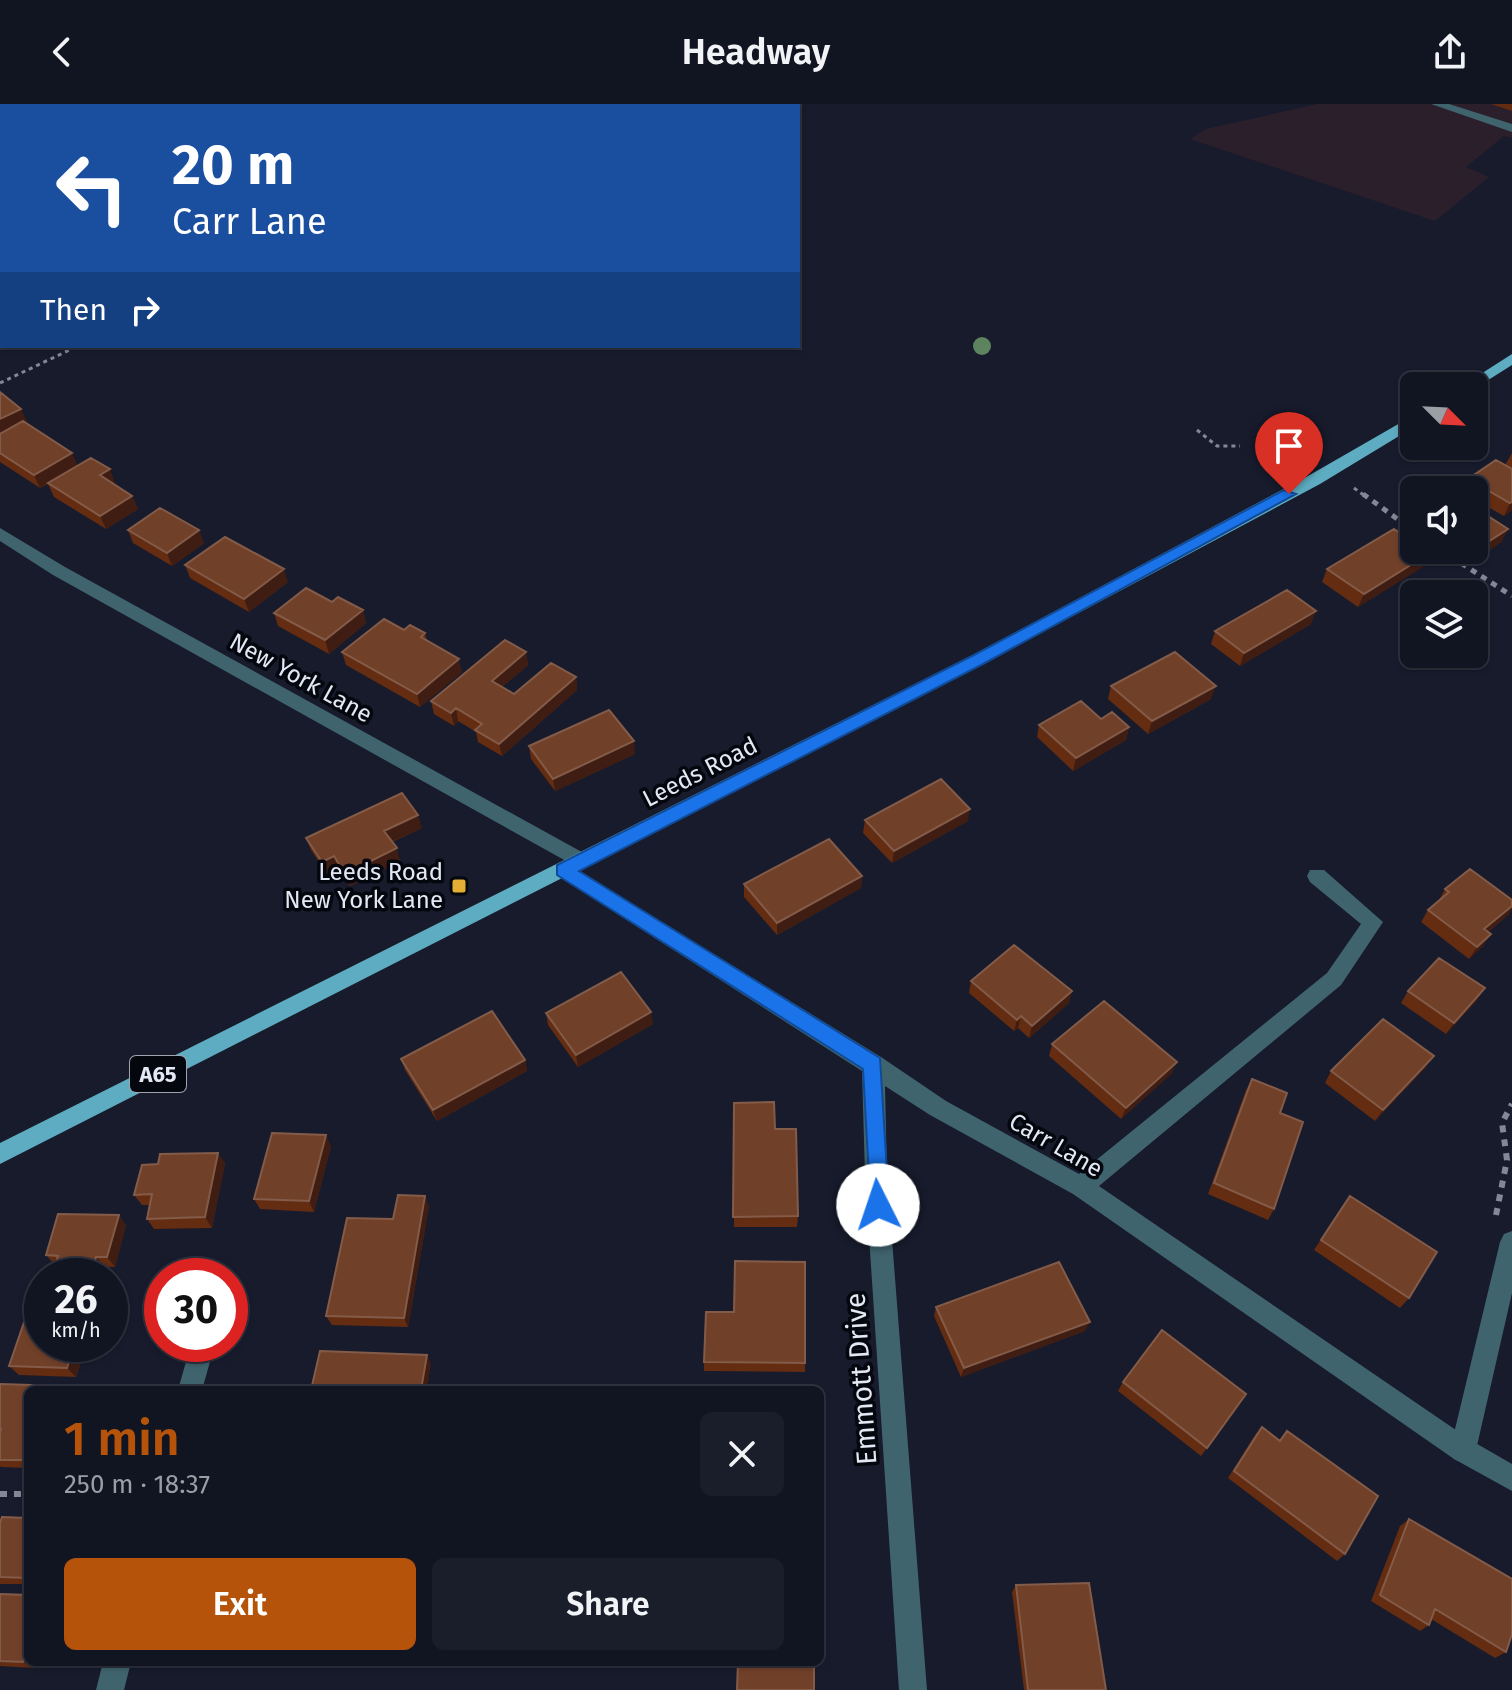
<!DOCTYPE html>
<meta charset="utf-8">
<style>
body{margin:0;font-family:"Fira Sans",sans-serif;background:#1a1d2a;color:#f1f3f6;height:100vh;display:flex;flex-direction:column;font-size:30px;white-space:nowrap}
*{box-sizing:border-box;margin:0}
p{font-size:26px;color:#9c9ea5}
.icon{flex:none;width:44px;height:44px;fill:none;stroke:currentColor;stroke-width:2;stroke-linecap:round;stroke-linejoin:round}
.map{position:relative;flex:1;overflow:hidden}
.drawer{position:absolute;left:24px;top:1282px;width:800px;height:280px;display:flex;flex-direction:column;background:#111421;border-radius:12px;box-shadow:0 2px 6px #0004,0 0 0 2px #30333f}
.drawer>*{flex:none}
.banner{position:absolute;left:0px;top:0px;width:800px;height:244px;box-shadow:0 2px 6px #0004,0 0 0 2px #30333f;background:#1a4fa0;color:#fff;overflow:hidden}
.needle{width:52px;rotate:114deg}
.controls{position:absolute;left:1400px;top:268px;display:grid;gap:16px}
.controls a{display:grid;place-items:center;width:88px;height:88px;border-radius:12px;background:#111421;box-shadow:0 2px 6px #0004,0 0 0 2px #30333f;font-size:40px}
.speed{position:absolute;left:24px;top:1154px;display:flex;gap:16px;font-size:40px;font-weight:700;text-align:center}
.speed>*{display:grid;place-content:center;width:104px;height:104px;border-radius:50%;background:#111421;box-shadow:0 2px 6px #0004,0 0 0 2px #30333f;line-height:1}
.speed small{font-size:20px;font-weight:400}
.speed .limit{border:12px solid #d22;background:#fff;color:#111}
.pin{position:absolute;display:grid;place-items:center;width:68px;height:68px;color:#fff;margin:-82px -34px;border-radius:50% 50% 50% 0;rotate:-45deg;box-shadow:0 0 8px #0007}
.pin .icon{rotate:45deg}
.me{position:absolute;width:88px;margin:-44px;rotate:356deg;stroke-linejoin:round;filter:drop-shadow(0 0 6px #0008)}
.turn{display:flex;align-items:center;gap:28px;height:168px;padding:0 40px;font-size:36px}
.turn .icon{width:104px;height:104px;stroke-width:2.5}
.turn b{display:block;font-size:56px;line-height:68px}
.then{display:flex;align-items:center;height:76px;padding:0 40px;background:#0003;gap:16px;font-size:30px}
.round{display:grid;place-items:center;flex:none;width:84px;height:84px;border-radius:12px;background:#1a1d2a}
.head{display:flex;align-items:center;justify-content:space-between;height:136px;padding:0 40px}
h1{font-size:48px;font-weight:600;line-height:60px;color:#b45309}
.button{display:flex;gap:16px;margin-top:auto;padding:16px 40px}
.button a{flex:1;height:92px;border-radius:12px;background:#b45309;color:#fff;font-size:32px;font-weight:600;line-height:92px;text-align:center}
.button a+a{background:#1a1d2a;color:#f1f3f6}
header{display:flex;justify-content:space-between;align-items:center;height:104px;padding:0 40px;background:#111421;font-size:36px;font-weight:600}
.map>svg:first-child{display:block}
</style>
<header><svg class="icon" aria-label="back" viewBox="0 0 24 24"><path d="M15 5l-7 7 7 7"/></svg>Headway<svg class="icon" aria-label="share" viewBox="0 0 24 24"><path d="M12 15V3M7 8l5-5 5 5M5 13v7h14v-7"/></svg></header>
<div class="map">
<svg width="1512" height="1586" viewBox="0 0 1512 1586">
<rect width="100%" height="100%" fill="#171b2c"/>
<!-- industrial -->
<path fill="#2b1f2c" d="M1317,0H1512V34L1504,32L1466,63L1489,73L1435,117L1190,35L1206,25Z"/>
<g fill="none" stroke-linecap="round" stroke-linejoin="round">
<!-- path-far2 -->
<path stroke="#838796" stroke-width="3" stroke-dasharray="4 4" stroke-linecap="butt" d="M519,2L522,0
M0,279L78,242
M1197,326L1217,342H1240
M1354,384L1365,392"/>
<!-- path-far1 -->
<path stroke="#838796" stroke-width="5" stroke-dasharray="6 6" stroke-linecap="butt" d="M1363,390L1414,427
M1441,446L1512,492"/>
<!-- path -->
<path stroke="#838796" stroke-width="6" stroke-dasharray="7 7" stroke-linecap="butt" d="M1496,1111L1507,1056L1502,1019L1512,1000
M0,1390H28"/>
<!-- service -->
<path fill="#40646e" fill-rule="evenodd" d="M1431,0H1449L1512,20V28Z
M1512,1127V1189L1476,1346L1472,1355L1463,1359L1454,1355L1450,1346L1500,1138L1504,1130Z"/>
<!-- minor -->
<path fill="#40646e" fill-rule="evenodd" d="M0,424L65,463L589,752L592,757L589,762H575L53,471L0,437Z
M564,758L881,953L946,997L1079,1070L1327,869L1361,820L1310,778L1307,772L1310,766H1324L1383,818L1341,881L1099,1082L1472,1337L1512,1360V1387L1454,1355L1073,1090L930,1011L885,982L887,1071L927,1586H899L865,1071L862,967L557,771L554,766L557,761Z
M191,1240H215L202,1286H178Z
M103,1558H131L124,1586H96Z"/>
<!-- primary -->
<path fill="#5eacc1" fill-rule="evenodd" d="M1512,250V261L1474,285V282H1462Z
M1414,311V323L1320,380L983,560L0,1060V1039L971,552L1308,372Z"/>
</g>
<!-- trees -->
<circle fill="#5d835f" cx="982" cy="242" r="9"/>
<!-- wall -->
<path fill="#642c11" d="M186,0H236L231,2H190Z
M1491,0H1512V7Z
M0,288L27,318H26L78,362L115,379L113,380L132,392L138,405L106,425L54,393L48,380L40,384L0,358Z
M1512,349V406L1504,412L1474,395V386H1462L1468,375L1505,361Z
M1474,403L1508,425L1501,438L1474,457L1457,446H1474Z
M128,426L204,439L172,462L133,439Z
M1430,449L1424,462L1358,503L1322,478L1327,465Z
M185,461L288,478L249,508L190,474Z
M363,506L366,519L329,550L278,522L274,509Z
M1311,520L1240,562L1211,540L1215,527Z
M404,526L425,529L427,537L462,568L420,603L346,561L342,548Z
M526,548L528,561L502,583L514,590L576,573L577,586L502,652L478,638L476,628L458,617L454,622L434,610L431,597Z
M1111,582L1211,595L1148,630L1108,595Z
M1101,615L1129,623L1126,636L1073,667L1037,633L1039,621Z
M529,642L635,650L555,687L531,655Z
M865,716L968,717L892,759L863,729Z
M422,724L392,738L400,757L350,782L338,765L327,770L311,746L306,734Z
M862,772L861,784L777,831L744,793V780Z
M1445,785L1512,796V804L1508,811L1488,828L1483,842L1469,855L1421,818L1428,806L1438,798Z
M971,877L1069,899L1029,934L1018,924L1014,927L969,889Z
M1408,887L1477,896L1446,930L1401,899Z
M546,909L653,920L578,963L548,921Z
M1052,940L1172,969L1121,1015L1049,952Z
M401,955L525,956L527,967L437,1017L405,966Z
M1426,963L1375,1017L1325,979L1331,967Z
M1252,975L1280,1009L1274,1105L1268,1116L1208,1090L1246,986Z
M734,999L775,1025L798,1112L797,1123H734Z
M331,1042L314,1108L260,1105L254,1095Z
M225,1059L212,1124L154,1125L147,1115L150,1101H142L134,1091Z
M1350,1092L1409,1194L1400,1204L1314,1146Z
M429,1102L408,1223L332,1221L326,1212L393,1115Z
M126,1121L115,1163L55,1161L46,1151Z
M936,1203L1085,1227L961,1273L934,1212Z
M87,1240L76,1273L19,1271L9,1262Z
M704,1258L805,1259V1268L704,1267Z
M1123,1278L1246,1290L1201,1352L1118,1287Z
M0,1280L62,1282L67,1286H28V1364L1,1363L0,1362Z
M1262,1323L1279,1336L1287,1327L1345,1450L1337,1457L1228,1374L1255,1331Z
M28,1414V1480H0V1419Z
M1409,1415L1506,1548L1495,1554L1431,1515L1429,1521L1420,1527L1371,1497L1400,1422Z
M1016,1481L1106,1586H1024L1012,1488Z
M0,1490L34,1564L0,1562Z"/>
<!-- shaded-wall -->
<path fill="#3f1d12" d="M204,0H236L231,2H204Z
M291,0H328V2H287Z
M0,82H2V96L0,97Z
M21,305L27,318L0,332V315Z
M72,349L78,362L40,384L34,371Z
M110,365L115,379L105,385L100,371Z
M132,392L138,405L106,425L100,412Z
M1512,398V406L1504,412L1510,399Z
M1508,425L1501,438L1474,457L1480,443Z
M199,426L204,439L172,462L167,449Z
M1430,449L1424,462L1358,503L1364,490Z
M284,465L288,478L249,508L244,495Z
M363,506L366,519L329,550L325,536Z
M1316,507L1311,520L1240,562L1244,549Z
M526,548L528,561L494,590L492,577Z
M459,555L462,568L420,603L417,590Z
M576,573L577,586L502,652L499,640Z
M1216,582L1211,595L1148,630L1152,617Z
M456,604L458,617L454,622L451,609Z
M1129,623L1126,636L1073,667L1076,654Z
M634,637L635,650L555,687L553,675Z
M970,705L968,717L892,759L894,747Z
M418,711L422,724L388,739L384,727Z
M397,744L400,757L350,782L345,770Z
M334,752L338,765L327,770L322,758Z
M862,772L861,784L777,831V819Z
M1512,802V804L1508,811L1476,837L1484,825Z
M1491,830L1483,842L1469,855L1477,843Z
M1485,884L1477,896L1446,930L1454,919Z
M1072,887L1069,899L1029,934L1032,922Z
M651,908L653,920L578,963L576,951Z
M1021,912L1018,924L1014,927L1017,916Z
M1434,952L1426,963L1375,1017L1383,1006Z
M525,956L527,967L437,1017L433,1006Z
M1177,958L1172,969L1121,1015L1126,1004Z
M326,1031L331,1042L314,1108L309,1097Z
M218,1049L225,1059L212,1124L205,1113Z
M425,1092L429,1102L408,1223L404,1214Z
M119,1111L126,1121L115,1163L107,1153Z
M96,1153L105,1162L102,1172H91Z
M1090,1218L1085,1227L961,1273L964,1264Z
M75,1240H87L76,1273L67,1264Z
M427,1251L431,1260L427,1286H421Z
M28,1541V1558H35L34,1564L23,1558Z"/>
<!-- building -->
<path fill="#714029" stroke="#835b49" stroke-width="2" d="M257,0H291L287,2H252Z
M328,0H360L368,2H335Z
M0,63L2,64V82H0Z
M0,288L21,305L0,315Z
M23,317L72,349L34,371L0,349V330Z
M91,354L110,365L100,371L132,392L100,412L48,379Z
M1496,356L1512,365V398L1510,399L1468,375Z
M1474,403L1508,425L1480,443L1474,440Z
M160,404L199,426L167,449L128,426Z
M1394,425L1414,438V446H1426L1430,449L1364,490L1327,465Z
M225,433L284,465L244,495L185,461Z
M306,484L332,498L338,493L363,506L325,536L274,509Z
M1287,486L1316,507L1244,549L1215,527Z
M384,515L404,526L410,521L425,529L421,533L459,555L417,590L342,548Z
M505,536L526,548L492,577L514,590L551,559L576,573L499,640L475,626L482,620L456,604L451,609L431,597Z
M1175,548L1216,582L1152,617L1111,582Z
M1081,597L1101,615L1112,608L1129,623L1076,654L1039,621Z
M609,606L634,637L553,675L529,642Z
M941,675L970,705L894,747L865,716Z
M402,689L418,711L384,727L397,744L345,770L334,752L322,758L306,734Z
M829,735L862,772L777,819L744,780Z
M1470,765L1512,796V802L1484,825L1491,830L1477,843L1428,806L1449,788L1445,785Z
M1014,841L1072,887L1032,922L1021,912L1017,916L971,877Z
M1439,854L1485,884L1454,919L1408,887Z
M621,868L651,908L576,951L546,909Z
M1104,897L1177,958L1126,1004L1052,940Z
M492,907L525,956L433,1006L401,955Z
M1383,915L1434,952L1383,1006L1331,967Z
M1252,975L1287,989L1280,1009L1303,1018L1274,1105L1214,1079Z
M774,998L775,1025H796L798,1112L733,1113L734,999Z
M272,1029L326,1031L309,1097L254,1095Z
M218,1049L205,1113L147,1115L152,1090L134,1091L142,1061L158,1060L160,1050Z
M398,1091L425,1092L404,1214L326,1212L347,1114L393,1115Z
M1350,1092L1437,1148L1409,1194L1321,1136Z
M58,1110L119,1111L107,1153H96L91,1172H51L58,1152L46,1151Z
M735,1157L805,1158V1259L704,1258L706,1208H734Z
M1059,1158L1090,1218L964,1264L936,1203Z
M33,1192H42V1240H75L67,1264L9,1262Z
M1162,1226L1246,1290L1207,1344L1123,1278Z
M320,1247L427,1251L421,1286H311Z
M0,1280L62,1282L61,1286H28V1350L26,1356H0V1329L1,1325H0Z
M801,1282V1286H739V1283Z
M1262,1323L1280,1337L1287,1327L1378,1392L1345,1450L1234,1367Z
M2,1413L28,1414V1474L0,1473V1419Z
M1409,1415L1512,1475V1530L1506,1548L1435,1505L1429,1521L1380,1491Z
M1089,1479L1106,1586H1028L1016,1481Z
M0,1490L28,1491V1541L23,1558L0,1557Z
M738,1558H814V1586H737Z"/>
<!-- route -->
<path fill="#1a73e8" stroke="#114b97" stroke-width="2" d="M1284,386L1296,390L983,560L579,767L880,954L889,1101L886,1108L878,1111L871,1108L863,965L557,771V761L972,552Z"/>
<!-- markers -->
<rect fill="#e4ae35" stroke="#05070e" stroke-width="3" x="451" y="774" width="16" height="16" rx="4"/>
<g text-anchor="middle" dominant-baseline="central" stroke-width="7" stroke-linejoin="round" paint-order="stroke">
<!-- shield labels -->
<rect fill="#05070e" stroke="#a1a4af" stroke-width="2" x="130" y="952" width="56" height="36" rx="6"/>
<g font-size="22" font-weight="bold" fill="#e4e8f4">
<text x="158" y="970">A65</text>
</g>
<!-- street labels -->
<g font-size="24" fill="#e4e8f4" stroke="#05070e">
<text transform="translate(301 574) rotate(29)">New York Lane</text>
<text transform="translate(700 668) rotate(-27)">Leeds Road</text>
<text transform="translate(1056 1041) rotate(30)">Carr Lane</text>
</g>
<!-- poi labels -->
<g font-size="24" fill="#e4e8f4" stroke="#05070e" text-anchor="end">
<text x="443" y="768">Leeds Road<tspan x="443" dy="28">New York Lane</tspan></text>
</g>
<!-- near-street labels -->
<g font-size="28" fill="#e4e8f4" stroke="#05070e">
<text transform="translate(861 1275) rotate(-94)">Emmott Drive</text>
</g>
</g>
</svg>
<div class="controls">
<a><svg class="needle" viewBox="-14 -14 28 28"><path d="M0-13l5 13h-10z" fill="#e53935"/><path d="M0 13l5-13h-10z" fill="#9c9ea5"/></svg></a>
<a><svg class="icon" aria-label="sound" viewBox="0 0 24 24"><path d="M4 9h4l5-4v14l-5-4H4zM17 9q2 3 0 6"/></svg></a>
<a><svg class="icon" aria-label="layers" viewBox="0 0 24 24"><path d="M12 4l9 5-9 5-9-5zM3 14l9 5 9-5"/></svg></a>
</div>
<div class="speed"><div>26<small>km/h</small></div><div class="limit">30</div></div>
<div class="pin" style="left:1289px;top:390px;background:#d93025"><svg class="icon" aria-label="arrive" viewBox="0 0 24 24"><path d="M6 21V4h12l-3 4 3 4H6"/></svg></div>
<svg class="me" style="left:878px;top:1101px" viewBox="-20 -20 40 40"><circle r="19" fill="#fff"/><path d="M0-13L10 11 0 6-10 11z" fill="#1a73e8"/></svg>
<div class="banner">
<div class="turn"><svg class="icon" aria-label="left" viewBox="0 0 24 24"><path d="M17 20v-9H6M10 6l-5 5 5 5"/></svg><div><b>20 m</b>Carr Lane</div></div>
<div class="then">Then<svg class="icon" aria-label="right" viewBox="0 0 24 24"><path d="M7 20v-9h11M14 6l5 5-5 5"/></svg></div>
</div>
<section class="drawer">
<div class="head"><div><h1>1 min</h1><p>250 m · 18:37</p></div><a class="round"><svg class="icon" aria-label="close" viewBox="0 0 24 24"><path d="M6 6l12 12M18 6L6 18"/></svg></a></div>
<div class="button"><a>Exit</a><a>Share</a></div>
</section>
</div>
